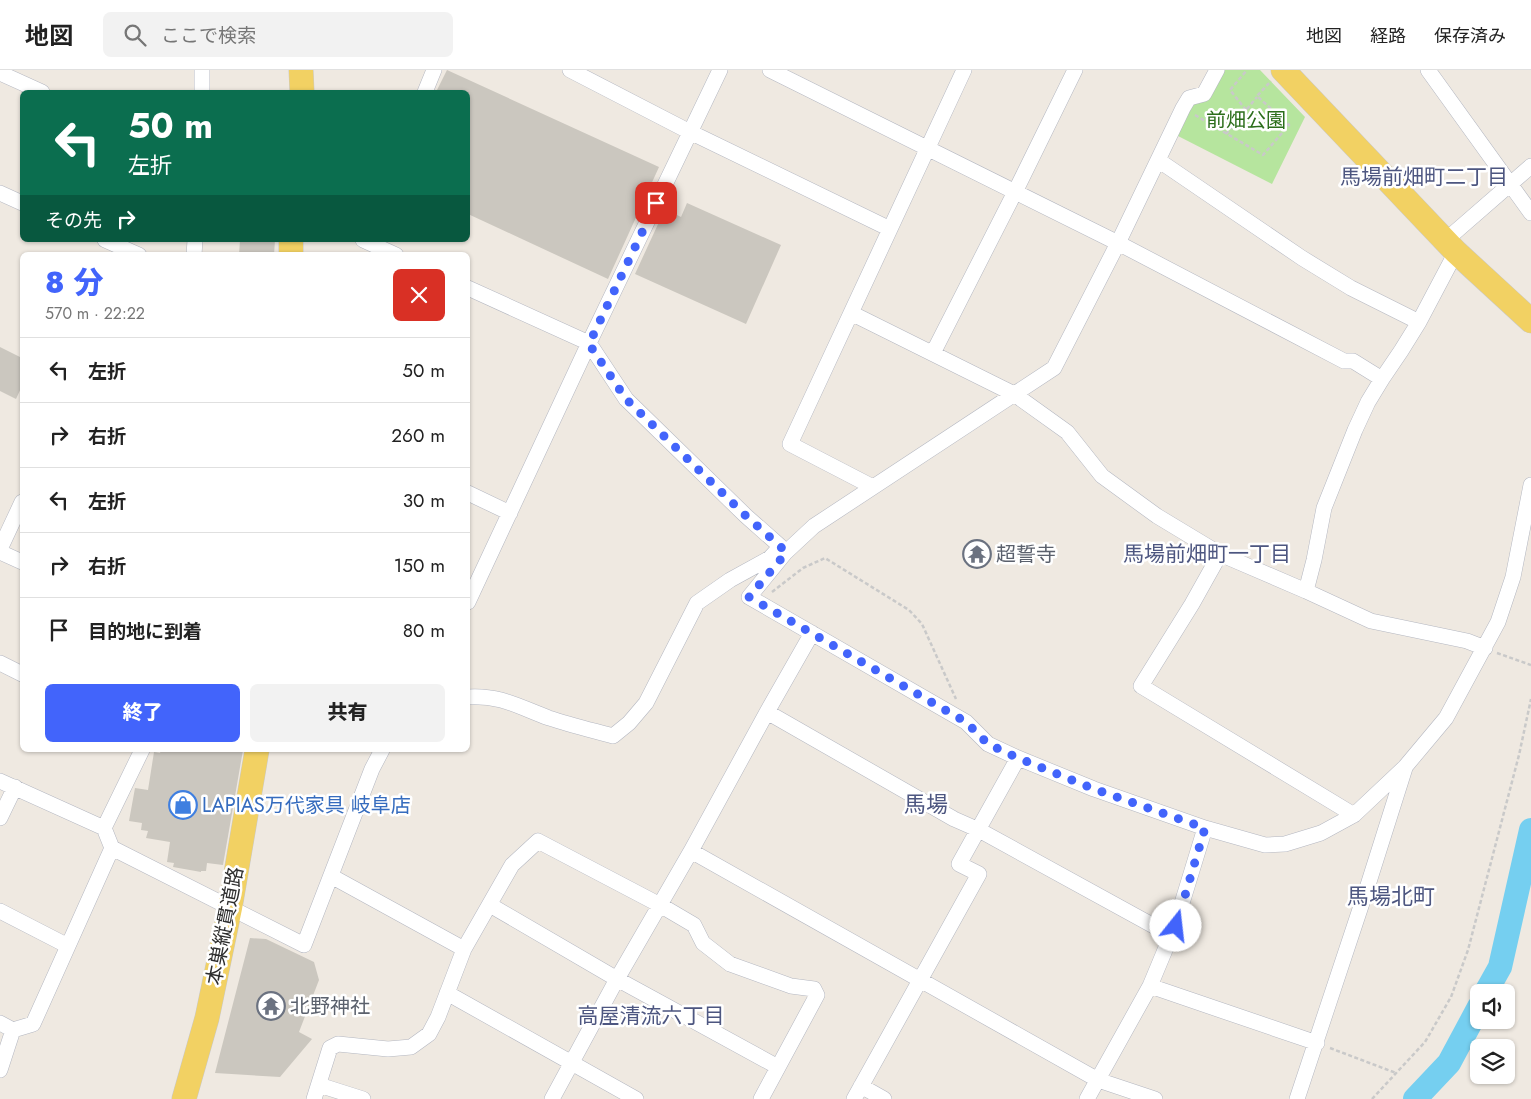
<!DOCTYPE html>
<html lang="ja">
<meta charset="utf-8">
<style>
body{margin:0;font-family:Jost,"Noto Sans JP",sans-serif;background:#f2f2f2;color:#222;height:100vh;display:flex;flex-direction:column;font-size:19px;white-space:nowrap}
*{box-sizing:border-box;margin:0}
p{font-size:16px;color:#767676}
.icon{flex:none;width:28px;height:28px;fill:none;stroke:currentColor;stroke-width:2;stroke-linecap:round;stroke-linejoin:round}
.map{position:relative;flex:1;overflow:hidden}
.sheet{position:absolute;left:20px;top:182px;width:450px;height:500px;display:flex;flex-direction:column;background:#fff;border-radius:8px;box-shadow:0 1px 4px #0004}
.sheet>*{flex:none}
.top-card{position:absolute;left:20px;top:20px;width:450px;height:152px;border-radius:8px;box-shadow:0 1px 4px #0004;background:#0b6e4f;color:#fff;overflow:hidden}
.fabs{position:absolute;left:1470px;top:914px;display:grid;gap:10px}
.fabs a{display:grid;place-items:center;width:45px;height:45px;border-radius:8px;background:#fff;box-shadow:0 1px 4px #0004;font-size:25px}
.pin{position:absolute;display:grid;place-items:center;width:42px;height:42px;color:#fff;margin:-21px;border-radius:10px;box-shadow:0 2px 8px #0006}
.me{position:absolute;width:55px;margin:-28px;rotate:16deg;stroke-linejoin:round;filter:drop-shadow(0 0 4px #0008)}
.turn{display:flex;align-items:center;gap:18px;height:105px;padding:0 25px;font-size:22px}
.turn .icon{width:65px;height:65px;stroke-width:2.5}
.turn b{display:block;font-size:35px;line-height:42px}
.then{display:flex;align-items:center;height:48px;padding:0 25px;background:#0003;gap:10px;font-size:19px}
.round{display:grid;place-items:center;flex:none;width:52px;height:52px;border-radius:8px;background:#f2f2f2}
.summary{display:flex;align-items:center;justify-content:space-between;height:85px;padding:0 25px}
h1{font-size:30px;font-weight:800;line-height:38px;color:#4264fb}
.cta{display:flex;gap:10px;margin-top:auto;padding:10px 25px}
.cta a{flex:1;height:58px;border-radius:8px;background:#4264fb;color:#fff;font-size:20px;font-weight:800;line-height:58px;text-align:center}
.cta a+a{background:#f2f2f2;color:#222}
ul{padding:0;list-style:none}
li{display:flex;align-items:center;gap:15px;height:65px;padding:0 25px;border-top:1px solid #e0e0e0}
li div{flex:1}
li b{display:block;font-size:19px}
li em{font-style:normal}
header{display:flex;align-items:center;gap:30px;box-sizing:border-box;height:70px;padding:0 25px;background:#fff;border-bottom:1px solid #e0e0e0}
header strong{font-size:24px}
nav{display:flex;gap:28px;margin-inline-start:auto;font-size:18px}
.search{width:350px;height:45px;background:#f2f2f2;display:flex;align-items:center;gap:12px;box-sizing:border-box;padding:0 18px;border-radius:8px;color:#767676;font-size:19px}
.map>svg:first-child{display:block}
</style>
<header>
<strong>地図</strong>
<div class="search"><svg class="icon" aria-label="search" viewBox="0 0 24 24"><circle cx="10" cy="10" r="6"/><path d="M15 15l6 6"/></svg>ここで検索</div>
<nav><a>地図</a><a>経路</a><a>保存済み</a></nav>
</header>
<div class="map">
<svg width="1531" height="1029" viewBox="0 0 1531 1029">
<rect width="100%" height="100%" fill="#efe9e1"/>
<!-- green -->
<path fill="#b6e59e" d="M1221,0H1260L1305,47L1272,114L1178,66L1192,35L1205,31Z"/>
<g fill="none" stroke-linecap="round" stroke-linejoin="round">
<!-- river -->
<path stroke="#75cff0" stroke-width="24" d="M1486,922L1500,897L1531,760
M1415,1029L1449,993L1479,937"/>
</g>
<!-- building -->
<path fill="#cbc7bf" d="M447,0L659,97L608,209L468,144V22H436Z
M687,133L781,175L746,254L635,204L665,139L681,147Z
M240,170H275L274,185H239Z
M0,277L22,288V316L16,329L0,321Z
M161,680H243L223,795L207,793L206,801H201V802L173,797L174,793L167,792L170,772L146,768L148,761L141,760L142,753L129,751L135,718L148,720L154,682L160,683Z
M250,868L266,869L314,892L319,910L299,962L312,969L280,1007L215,1003Z"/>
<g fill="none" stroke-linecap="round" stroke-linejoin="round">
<defs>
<path id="street" d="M570,0L690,62L890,159
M770,0L1118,173L1344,291H1353L1382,309
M1217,0L1204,24L1189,28L1183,38L1118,173L1054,298L814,456L785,483L749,527L966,652L988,674L1018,688L1094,719L1205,758L1265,775L1285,774L1321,763L1354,745L1405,697L1446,648L1498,552L1513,507L1531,415
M1428,0L1531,143
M0,3L42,22
M202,22V0
M425,22L434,0
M1158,90L1302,188L1351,218L1419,252
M0,123L22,133
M105,170L139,185
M363,170L396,185
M1446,170L1531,96
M194,185L195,170
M468,218L589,273L626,329L746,446L780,476L785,483
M851,243L1014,324L1067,362L1102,406L1157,446L1220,484L1306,521L1371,551L1467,571L1485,578
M933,283L1015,122L1075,0
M873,417L790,374L964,0
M468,423L510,443
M0,479L22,432
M0,482L22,492
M1220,484L1192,534L1141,616L1354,745
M1306,521L1314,490L1324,438L1355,360L1368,332L1382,309L1401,281L1419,252L1456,182
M468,532L589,273L720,0
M812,563L767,642L691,781L1098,1010L1155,1029
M0,593L22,604
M468,627C501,625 519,637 549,648C570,655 591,660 613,666L629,653L646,633L697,533L730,510L770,488L780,477
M767,642L954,749L979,760L1172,866
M0,711L104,758L112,778L304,875L372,699L382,680
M0,748L15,717
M104,758L142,680
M331,806L464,879
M490,835L617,909L778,997
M0,841L68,876
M1150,916L1317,973
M447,923L636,1029
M0,953L13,960L33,954L112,778
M0,1000L13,960
M319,1015L363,1029
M861,1016L884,1029
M314,1029L330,978L338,974L388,979L411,977L429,964L438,947L464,879L512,795L538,771L660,835L694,855L703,873L730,894L791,916L814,919L817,925L761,1029
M552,1029L617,909L691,781
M854,1029L979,804L959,794L1018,688
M1087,1029L1150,916L1175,856L1205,758
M1297,1029L1368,815L1405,698"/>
<path id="primary" d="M301,0L302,22
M1283,0L1456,182L1531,251
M291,170V185
M184,1029L207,948L230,838L257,680"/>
</defs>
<!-- street casing -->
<use href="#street" stroke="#b4b7c1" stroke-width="16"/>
<!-- primary casing -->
<use href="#primary" stroke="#c9c9c9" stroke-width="25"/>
<!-- path -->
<path stroke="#c9c9c9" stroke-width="2.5" stroke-dasharray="4 2.5" stroke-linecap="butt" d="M1246,40L1230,20L1247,0
M1195,45L1263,85L1289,55L1257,26L1271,11
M1226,64L1257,27
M772,522L803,498L825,488L909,540L922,554L956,629
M1497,583L1531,595
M1330,978L1396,1003
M1372,1029L1425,972L1451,927L1468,880L1519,685L1531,629"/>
<!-- street -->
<use href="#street" stroke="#fff" stroke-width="15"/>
<!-- primary -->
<use href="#primary" stroke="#f2d163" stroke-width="24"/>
</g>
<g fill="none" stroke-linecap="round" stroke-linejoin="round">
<!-- route -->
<path stroke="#4264fb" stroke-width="9" stroke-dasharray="0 16.2" d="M656,133L589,274L626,329L746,446L780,476L786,483L749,527L966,652L988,674L1018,688L1094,719L1205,758L1176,856"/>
</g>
<!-- icons -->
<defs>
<symbol id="temple-ring" viewBox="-11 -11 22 22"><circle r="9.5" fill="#fff" stroke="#6b7280" stroke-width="1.5"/><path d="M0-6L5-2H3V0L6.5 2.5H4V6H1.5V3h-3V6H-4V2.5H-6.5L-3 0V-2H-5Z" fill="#6b7280"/></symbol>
<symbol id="shop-ring" viewBox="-11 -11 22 22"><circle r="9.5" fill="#fff" stroke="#3f7fe0" stroke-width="1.5"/><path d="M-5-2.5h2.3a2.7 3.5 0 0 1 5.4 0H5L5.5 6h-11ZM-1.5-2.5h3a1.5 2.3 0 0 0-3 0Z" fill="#3f7fe0"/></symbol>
</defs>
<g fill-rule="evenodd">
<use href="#temple-ring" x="961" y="468" width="32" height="32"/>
<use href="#shop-ring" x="167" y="719" width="32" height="32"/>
<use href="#temple-ring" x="255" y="920" width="32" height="32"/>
</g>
<g text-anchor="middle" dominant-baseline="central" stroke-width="5" stroke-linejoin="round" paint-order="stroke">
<!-- park labels -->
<g font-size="20" fill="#2c6e1b" stroke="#fff">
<text x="1246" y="50">前畑公園</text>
</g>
<!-- worship labels -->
<g font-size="20" fill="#5b616d" stroke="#fff" text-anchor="start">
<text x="996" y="484">超誓寺</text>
<text x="290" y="936">北野神社</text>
</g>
<!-- shop labels -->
<g font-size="20" fill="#366cbe" stroke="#fff" text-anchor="start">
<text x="202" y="735">LAPIAS万代家具 岐阜店</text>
</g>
<!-- street labels -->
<g font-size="20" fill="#2e2e2e" stroke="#fff">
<text transform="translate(225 856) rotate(-79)">本巣縦貫道路</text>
</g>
<!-- neighbourhood labels -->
<g font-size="21" fill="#4d5680" stroke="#fff">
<text x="1424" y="107">馬場前畑町二丁目</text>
<text x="1207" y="484">馬場前畑町一丁目</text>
<text x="651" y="946">高屋清流六丁目</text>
</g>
<!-- quarter labels -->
<g font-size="22" fill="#4d5680" stroke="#fff">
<text x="926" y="734">馬場</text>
<text x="1391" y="826">馬場北町</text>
</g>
</g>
</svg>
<div class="fabs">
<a><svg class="icon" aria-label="sound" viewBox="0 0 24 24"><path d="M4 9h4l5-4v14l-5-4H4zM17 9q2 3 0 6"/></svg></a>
<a><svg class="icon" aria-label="layers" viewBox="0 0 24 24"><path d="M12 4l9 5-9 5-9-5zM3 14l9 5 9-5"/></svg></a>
</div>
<div class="pin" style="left:656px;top:133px;background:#d93025"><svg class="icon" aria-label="arrive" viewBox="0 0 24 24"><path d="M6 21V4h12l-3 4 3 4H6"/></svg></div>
<svg class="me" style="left:1176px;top:856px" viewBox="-20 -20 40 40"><circle r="19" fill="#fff"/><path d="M0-13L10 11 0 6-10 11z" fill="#4264fb"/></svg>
<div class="top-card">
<div class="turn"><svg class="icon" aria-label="left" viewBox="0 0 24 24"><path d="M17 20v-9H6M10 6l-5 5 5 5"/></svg><div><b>50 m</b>左折</div></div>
<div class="then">その先<svg class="icon" aria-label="right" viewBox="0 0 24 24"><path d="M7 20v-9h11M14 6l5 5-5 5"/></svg></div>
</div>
<section class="sheet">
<div class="summary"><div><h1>8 分</h1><p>570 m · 22:22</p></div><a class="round" style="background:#d93025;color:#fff"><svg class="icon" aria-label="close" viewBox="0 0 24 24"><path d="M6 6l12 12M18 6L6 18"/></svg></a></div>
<ul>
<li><svg class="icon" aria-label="left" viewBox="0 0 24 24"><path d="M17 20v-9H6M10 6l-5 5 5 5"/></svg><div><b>左折</b></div><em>50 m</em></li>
<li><svg class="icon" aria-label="right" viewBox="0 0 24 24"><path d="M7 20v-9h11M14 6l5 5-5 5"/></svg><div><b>右折</b></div><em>260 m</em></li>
<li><svg class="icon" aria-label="left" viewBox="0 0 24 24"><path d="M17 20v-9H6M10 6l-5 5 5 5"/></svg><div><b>左折</b></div><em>30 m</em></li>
<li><svg class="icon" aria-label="right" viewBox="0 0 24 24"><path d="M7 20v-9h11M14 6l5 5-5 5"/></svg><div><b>右折</b></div><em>150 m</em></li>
<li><svg class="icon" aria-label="arrive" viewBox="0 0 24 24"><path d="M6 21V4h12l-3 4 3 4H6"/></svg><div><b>目的地に到着</b></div><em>80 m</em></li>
</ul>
<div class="cta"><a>終了</a><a>共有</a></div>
</section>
</div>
